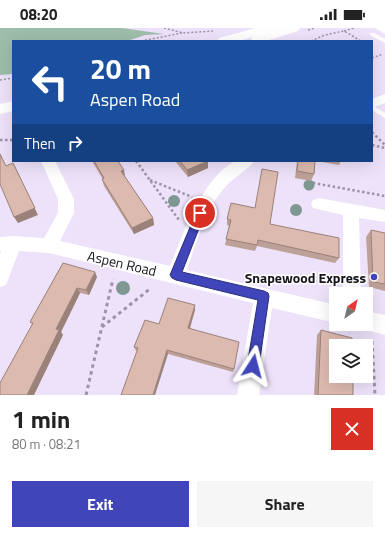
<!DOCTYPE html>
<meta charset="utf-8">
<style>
body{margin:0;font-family:"Titillium Web",sans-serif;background:#f6f6f6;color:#222;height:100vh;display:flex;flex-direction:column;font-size:15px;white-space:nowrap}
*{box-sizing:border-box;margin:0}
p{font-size:13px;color:#767676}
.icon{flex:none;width:22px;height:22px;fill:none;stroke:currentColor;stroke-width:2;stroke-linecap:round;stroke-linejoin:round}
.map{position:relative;height:367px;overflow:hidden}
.drawer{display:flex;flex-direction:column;background:#fff;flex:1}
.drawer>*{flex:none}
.banner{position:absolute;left:12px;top:12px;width:361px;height:122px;border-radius:0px;box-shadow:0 4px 16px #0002;background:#1a4fa0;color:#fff;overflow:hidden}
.needle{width:26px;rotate:34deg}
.fabs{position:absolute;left:329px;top:259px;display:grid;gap:8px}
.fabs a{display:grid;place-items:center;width:44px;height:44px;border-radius:0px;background:#fff;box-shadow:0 4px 16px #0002;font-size:20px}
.pin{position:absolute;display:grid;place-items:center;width:34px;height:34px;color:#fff;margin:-17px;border:2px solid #fff;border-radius:50%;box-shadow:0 1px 4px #0007}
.me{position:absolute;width:44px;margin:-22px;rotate:9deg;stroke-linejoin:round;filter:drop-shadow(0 0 3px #0008)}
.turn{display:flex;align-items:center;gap:14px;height:84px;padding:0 12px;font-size:18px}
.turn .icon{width:52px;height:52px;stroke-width:2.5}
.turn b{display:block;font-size:28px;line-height:34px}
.then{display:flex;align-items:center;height:38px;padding:0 12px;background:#0003;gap:8px;font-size:15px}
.round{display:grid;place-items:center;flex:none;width:42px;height:42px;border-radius:0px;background:#f6f6f6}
.overview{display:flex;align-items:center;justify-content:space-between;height:68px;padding:0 12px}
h1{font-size:24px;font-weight:700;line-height:30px}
.primary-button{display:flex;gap:8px;margin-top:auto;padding:8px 12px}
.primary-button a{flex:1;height:46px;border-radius:0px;background:#4045ba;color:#fff;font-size:16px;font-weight:700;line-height:46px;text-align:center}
.primary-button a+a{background:#f6f6f6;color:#222}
.status{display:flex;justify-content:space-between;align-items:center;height:28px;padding:0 20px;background:#fff;direction:ltr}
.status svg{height:11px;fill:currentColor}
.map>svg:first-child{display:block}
</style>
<div class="status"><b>08:20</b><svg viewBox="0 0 49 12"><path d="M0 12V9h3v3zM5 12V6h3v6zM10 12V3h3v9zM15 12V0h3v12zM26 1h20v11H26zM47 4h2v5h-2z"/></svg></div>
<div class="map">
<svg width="385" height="367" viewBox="0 0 385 367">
<rect width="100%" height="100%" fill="#ede2fa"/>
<!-- forest -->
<path fill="#9ebdab" d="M0,0H122L164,6L145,7L127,13H13V46L0,47Z"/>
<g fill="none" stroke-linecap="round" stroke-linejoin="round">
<!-- path-far2 -->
<path stroke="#9c94a6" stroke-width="1.5" stroke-dasharray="2 2" stroke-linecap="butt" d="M164,0L183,5L213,3
M308,2L315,0
M344,3L354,0
M141,13L182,5
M311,13L325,7L344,3L361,13
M372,30L383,26
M0,52L13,50"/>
<!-- path-far1 -->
<path stroke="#9c94a6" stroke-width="2.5" stroke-dasharray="2.5 2.5" stroke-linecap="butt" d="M372,104L385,117
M0,112H12L13,115
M372,117L385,120
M136,133L179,192
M150,152L192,169
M308,154L385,168"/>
<!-- path -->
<path stroke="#9c94a6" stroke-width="3" stroke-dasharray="3.5 3.5" stroke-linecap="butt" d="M102,299L151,260
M372,313L375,367
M86,367L113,251"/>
<!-- lane -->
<path fill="#fff" fill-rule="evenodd" d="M370,5H374L385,11V15L370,7Z
M372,77L385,85V90L372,82Z"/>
<!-- street -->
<path fill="#fff" fill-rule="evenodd" d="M375,0H385V6Z
M385,66V75L372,80V71Z
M41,133H55L74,171V185L60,213L170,238C181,210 205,145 236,133C241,132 249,133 254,133C250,140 233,150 226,158C205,181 197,213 187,242L336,277V295L272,280L259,367H237L253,275L49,225L19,223L6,257L0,259V227L1,223H0V209L13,208L44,210L58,185V171Z
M319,170L385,182V194L359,190L361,266H343V187L313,180L311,176L313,172Z
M366,283L385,287V307L359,300L357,296H366Z"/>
<!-- primary -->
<path fill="#fff" fill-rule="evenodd" d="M256,0H300L298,3L266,13H253L251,11L252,9L239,13H217L219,10Z
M13,73V83L0,86V76Z"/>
</g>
<!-- trees -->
<g fill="#7e9793">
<circle cx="309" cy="157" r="5.5"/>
<circle cx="174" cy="173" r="6"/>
<circle cx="296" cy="182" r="6"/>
<circle cx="123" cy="260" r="7"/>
</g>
<!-- wall -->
<path fill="#bda097" d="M92,133H118L125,149L153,190L154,197L134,206L104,158L102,151V150Z
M175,133H208V140L188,149Z
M297,133H315L314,146L311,153L295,150Z
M322,133H341L339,137L322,134Z
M227,191L270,196L339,230L335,235L257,218L255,223L225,217L229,198L227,197Z
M371,202L385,205V263L369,259L366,209Z
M63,235L97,249L89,267L80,265L61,304L63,307L32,296L30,294Z
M195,277V282L190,301L234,341L233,344L168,326L136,323L134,319Z
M321,302L353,367H314L317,307Z"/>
<!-- shaded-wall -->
<path fill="#9a827b" d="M208,133V140L188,149L187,142Z
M13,135L38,187L18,195L14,189Z
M124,142L125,149L122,150L121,143Z
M153,190L154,197L134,206L132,200Z
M95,244L97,249L89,267L86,262Z
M77,260L80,265L61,304L63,307L34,367H27L56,301Z
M195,277V282L188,305V300Z
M167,322L168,326L155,367H153Z"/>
<!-- building -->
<path fill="#dcbab0" stroke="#9a827b" d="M0,126L6,138L13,135L35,180L14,189L0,156Z
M94,133H118L124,142L121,143L153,190L132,200L102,151L104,150Z
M180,133H208L187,142Z
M298,133H315L314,146L297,143Z
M262,141L278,144L270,196L339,210V230L258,212L257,217L226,211L231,192L227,191L231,175L255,180Z
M371,202L385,205V256L373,254Z
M63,235L95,244L86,262L77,260L56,301L59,302L27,367H0V355L33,295L30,294Z
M168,270L195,277L188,300L239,314L234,341L167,322L153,367H121L138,320L134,319L145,292L159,296Z
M321,302L352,310V318H336V348H353V367H318Z"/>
<!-- route -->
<path fill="#4045ba" stroke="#2a2d79" d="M200,181L205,185L182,244L264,263L268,265L269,268L259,338L257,342L253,344L248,342L247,338L258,272L176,252L172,250L170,247L196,185Z"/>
<!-- markers -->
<circle fill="#4045ba" stroke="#fff" stroke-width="1.5" cx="374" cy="249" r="4"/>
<g text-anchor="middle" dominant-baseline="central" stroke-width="3" stroke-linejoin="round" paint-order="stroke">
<!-- street labels -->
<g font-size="14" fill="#17131b" stroke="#fff">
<text transform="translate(122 235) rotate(13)">Aspen Road</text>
</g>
<!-- poi labels -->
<g font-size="14" font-weight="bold" fill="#17131b" stroke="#fff" text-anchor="end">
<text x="366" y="249">Snapewood Express</text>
</g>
</g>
</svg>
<div class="fabs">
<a><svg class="needle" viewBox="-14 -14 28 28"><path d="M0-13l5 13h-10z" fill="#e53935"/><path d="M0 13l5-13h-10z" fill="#767676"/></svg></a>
<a><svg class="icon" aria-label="layers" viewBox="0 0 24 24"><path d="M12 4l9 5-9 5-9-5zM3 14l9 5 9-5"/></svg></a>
</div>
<div class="pin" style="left:200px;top:185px;background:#d93025"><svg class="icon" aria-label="arrive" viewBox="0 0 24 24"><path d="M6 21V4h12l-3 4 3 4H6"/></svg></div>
<svg class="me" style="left:253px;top:338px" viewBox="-20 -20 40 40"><path d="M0-17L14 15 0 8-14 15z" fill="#4045ba" stroke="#fff" stroke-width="4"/></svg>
<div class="banner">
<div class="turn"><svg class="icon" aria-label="left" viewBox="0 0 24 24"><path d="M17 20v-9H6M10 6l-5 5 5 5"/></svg><div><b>20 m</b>Aspen Road</div></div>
<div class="then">Then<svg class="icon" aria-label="right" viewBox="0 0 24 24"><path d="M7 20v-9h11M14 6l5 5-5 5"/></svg></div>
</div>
</div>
<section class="drawer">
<div class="overview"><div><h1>1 min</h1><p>80 m · 08:21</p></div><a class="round" style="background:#d93025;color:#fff"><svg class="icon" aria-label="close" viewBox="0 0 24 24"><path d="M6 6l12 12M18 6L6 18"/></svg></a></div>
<div class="primary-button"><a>Exit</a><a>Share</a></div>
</section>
